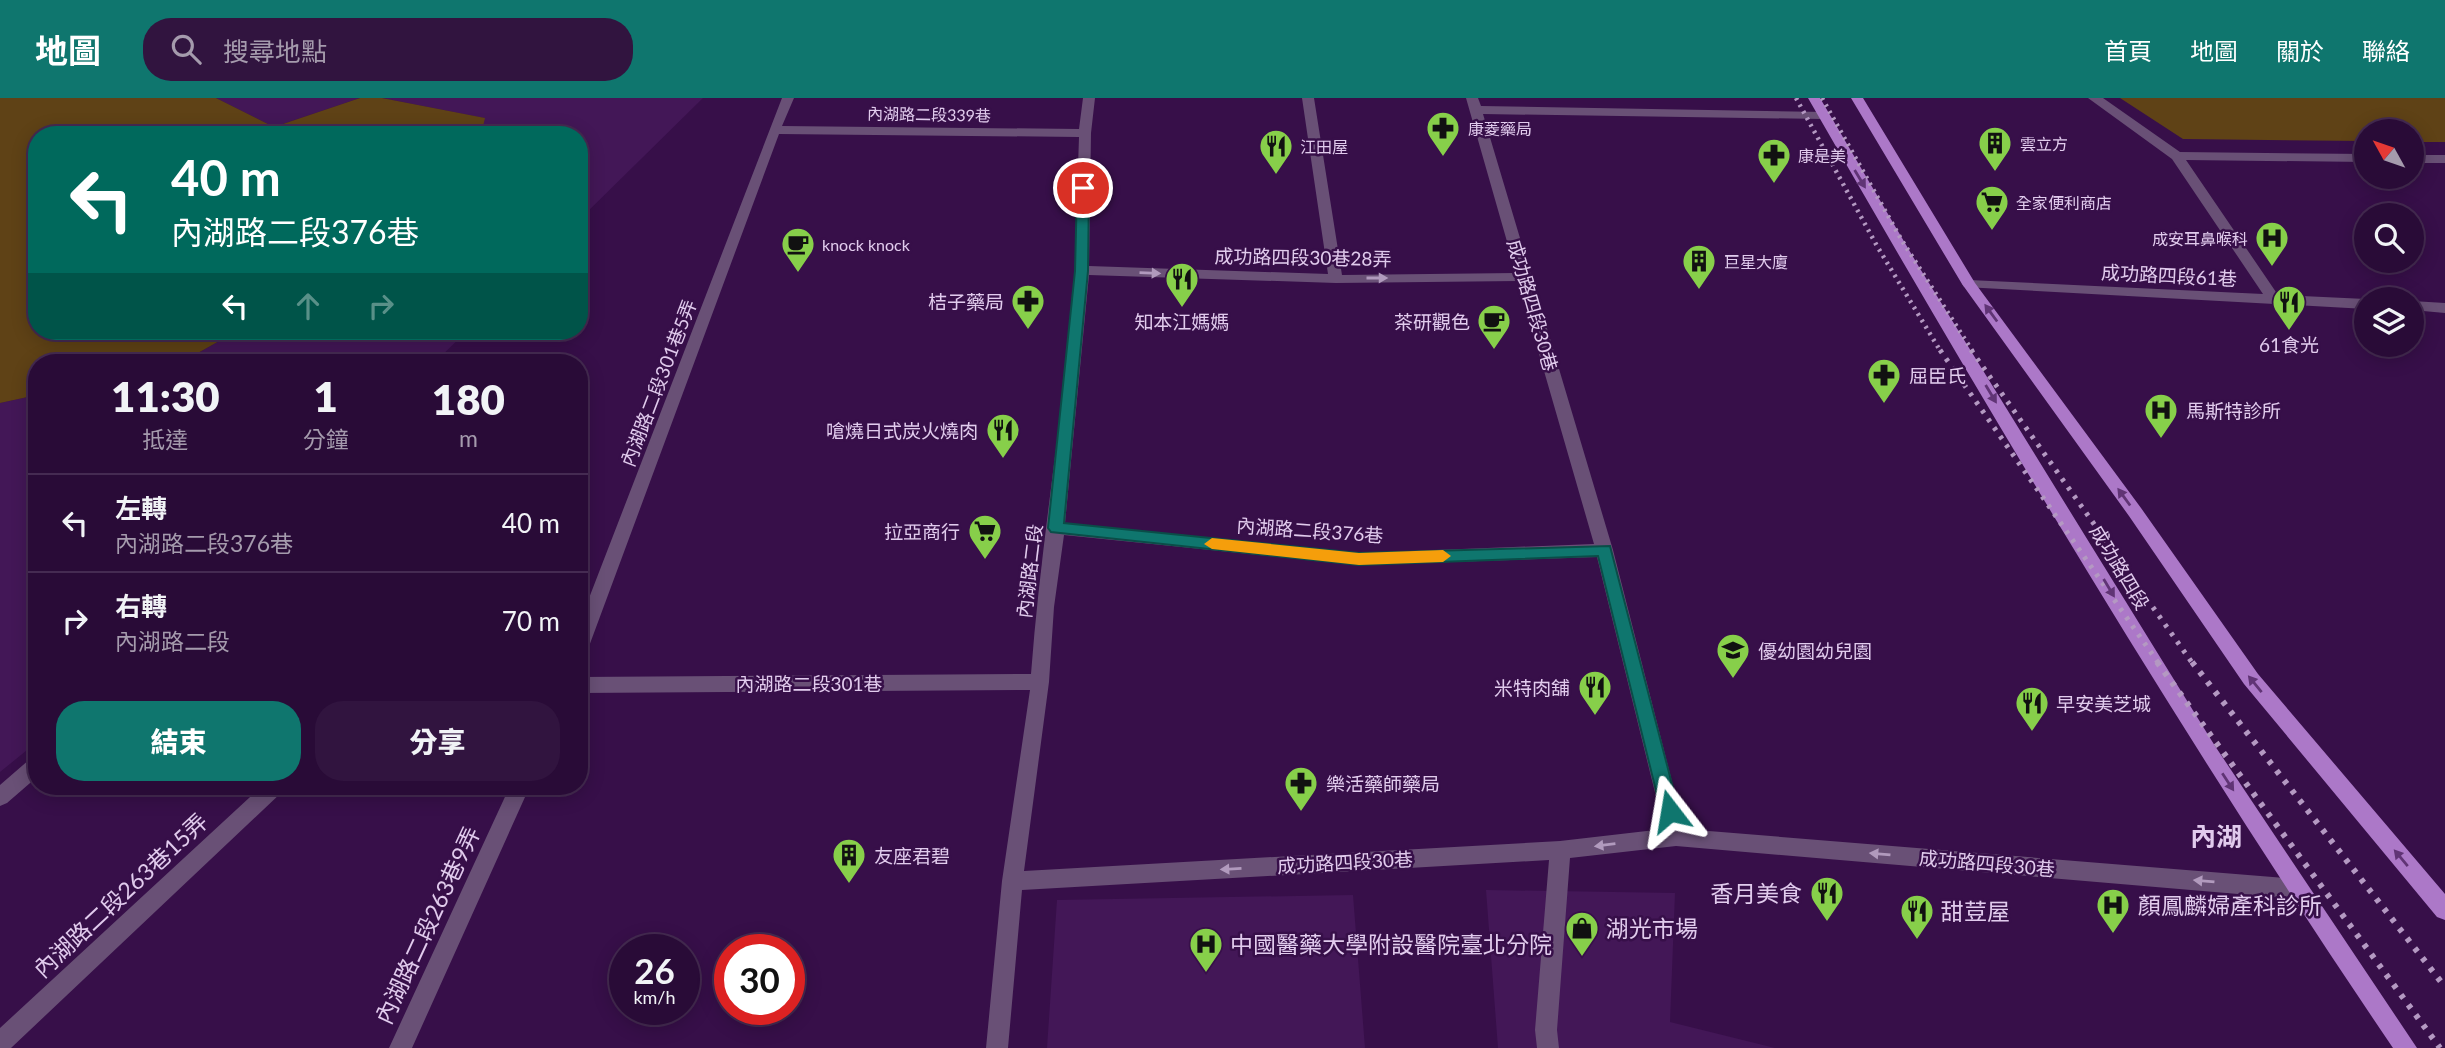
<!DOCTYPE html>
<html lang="zh-TW">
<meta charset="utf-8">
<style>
body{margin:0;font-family:Lato,"Noto Sans TC",sans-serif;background:#31143f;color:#f1f3f6;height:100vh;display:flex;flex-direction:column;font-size:26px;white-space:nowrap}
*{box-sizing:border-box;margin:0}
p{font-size:23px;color:#a59bad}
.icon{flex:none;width:38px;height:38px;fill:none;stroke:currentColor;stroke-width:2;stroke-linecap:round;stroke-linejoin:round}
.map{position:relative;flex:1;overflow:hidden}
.details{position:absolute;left:28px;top:256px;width:560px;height:441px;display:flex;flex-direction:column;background:#290b37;border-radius:28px;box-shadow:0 4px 18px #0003,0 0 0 2px #452b52}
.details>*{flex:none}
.top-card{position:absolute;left:28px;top:28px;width:560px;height:214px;border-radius:28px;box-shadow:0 4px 18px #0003,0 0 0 2px #452b52;background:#00695c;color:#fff;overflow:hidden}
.needle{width:46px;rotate:310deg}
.tools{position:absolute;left:2354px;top:21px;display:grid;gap:14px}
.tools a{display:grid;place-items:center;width:70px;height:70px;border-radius:50%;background:#290b37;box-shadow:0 4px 18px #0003,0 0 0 2px #452b52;font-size:35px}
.speed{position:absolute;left:609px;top:836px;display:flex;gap:14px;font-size:35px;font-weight:700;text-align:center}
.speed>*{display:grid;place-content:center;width:91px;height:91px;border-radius:50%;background:#290b37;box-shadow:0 4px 18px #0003,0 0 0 2px #452b52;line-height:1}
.speed small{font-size:18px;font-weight:400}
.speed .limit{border:10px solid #d22;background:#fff;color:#111}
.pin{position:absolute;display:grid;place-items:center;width:60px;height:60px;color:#fff;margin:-30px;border:4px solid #fff;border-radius:50%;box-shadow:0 2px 7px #0007}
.me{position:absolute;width:77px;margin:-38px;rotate:346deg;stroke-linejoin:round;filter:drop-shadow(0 0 5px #0008)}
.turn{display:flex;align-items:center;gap:24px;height:147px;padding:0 28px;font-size:32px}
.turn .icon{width:91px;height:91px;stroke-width:2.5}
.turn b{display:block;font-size:49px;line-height:60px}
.lanes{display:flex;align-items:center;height:66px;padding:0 28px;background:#0003;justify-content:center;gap:35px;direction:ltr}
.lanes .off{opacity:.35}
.eta{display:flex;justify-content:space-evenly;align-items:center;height:119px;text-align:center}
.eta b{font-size:42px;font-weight:800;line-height:49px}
.primary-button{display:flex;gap:14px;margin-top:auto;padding:14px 28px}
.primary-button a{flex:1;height:80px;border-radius:28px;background:#0f766e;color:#fff;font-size:28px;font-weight:800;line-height:80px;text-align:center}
.primary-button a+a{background:#31143f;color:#f1f3f6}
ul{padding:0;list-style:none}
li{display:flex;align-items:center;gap:21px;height:98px;padding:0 28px;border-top:2px solid #452b52}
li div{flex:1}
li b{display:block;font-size:26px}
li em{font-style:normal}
header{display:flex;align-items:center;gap:42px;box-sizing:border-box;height:98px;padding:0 35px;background:#0f766e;color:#fff}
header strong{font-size:33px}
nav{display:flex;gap:38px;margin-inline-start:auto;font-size:24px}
.search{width:490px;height:63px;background:#31143f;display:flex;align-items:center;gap:18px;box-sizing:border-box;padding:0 24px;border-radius:28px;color:#a59bad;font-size:26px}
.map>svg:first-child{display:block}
</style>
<header>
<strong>地圖</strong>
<div class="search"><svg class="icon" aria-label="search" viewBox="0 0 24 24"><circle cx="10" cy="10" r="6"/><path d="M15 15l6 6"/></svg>搜尋地點</div>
<nav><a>首頁</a><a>地圖</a><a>關於</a><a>聯絡</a></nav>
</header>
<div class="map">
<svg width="2445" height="950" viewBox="0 0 2445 950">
<rect width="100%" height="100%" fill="#370f49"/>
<!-- built -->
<path fill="#431757" d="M216,0H360L274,29Z
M382,0H703L579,122V37H481L484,20Z
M237,233H467L435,264H182Z
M37,297V644L0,674V305Z
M1486,792L1675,795L1670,924L1775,950H1498Z
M1353,797L1365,950H1047L1057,802Z"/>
<!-- green -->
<path fill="#5f4216" d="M0,0H216L274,29L360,0H382L485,20L481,37H37V233H237L182,264H37V297L0,305Z
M2120,0H2445V44H2412V33H2366V43L2183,41Z"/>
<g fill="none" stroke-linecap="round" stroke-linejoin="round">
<!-- minor -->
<path fill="#695076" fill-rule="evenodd" d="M782,0H794L782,28L1079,31L1083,0H1095L1091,35L1089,168L1328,176L1302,0H1314L1342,177L1516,175L1466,0H1478L1481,8L1826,14L1828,17L1822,21L1483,16L1613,452L1684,731L2297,781L2304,784L2308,791L2304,798L2297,801L1676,748L1570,760L1557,932L1559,950H1537L1535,932L1549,762L1022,792L1008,950H986L1002,783L1030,592L579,595V579L1031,576C1041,441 1065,308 1075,172C1078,128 1077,83 1079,39L779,36L588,551L585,556L579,558V526ZM1089,177L1336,185L1518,183L1594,446L1359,455L1065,425ZM1064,437L1359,467L1597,459L1664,731L1560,743L1024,773L1049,584L1054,509Z
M2088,0H2103L2180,54L2366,56V64L2186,62L2278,197L2366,201V211L1964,189L1962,186L1969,182L2263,196L2172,61Z
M2412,57H2445V65H2412Z
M2412,203L2445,205V215L2412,212Z
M37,659V679L7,705L0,708V687L30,661Z
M262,688H285L282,694L11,950H0V930Z
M510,688H530L412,950H389Z"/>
<!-- major -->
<path fill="#ac78c8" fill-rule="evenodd" d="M1808,0H1820L1919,169L2215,648L2417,950H2393C2184,642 1993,322 1808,0Z
M1851,0H1863L1975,185L2141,410L2258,576L2445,796V822L2437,819L2244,586L2129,418L1962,186Z"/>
<!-- rail-far2 -->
<path stroke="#b499c2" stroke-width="4.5" stroke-dasharray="2.5 5" stroke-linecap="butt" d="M1796,0L1877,148L1941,254
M1822,0L1901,141L1973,254"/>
<!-- rail-far1 -->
<path stroke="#b499c2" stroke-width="5" stroke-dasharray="3.5 7" stroke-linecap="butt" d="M1940,252L2159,566
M1971,252L2193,566"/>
<!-- rail -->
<path stroke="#b499c2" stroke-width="6" stroke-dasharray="4.5 8" stroke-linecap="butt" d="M2157,564L2440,950
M2192,564L2445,889"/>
</g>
<!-- one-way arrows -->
<defs><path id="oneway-solid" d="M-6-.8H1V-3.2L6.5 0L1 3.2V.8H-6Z" transform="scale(1.75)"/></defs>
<g fill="#603475">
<use href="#oneway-solid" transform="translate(1860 81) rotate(59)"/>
<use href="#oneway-solid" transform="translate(1991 215) rotate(-126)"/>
<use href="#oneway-solid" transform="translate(1991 296) rotate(59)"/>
<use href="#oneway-solid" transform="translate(2124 399) rotate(-126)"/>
<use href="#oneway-solid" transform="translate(2109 490) rotate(59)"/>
<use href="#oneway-solid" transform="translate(2255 586) rotate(-129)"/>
<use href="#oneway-solid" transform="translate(2228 684) rotate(57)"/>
<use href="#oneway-solid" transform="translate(2401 760) rotate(-130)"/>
</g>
<g fill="#b19abd">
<use href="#oneway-solid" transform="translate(1150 175) rotate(2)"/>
<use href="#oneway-solid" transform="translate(1377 180)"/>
<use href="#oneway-solid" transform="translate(1605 747) rotate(173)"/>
<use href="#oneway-solid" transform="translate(1880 756) rotate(-175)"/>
<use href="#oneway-solid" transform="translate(1231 771) rotate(177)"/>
<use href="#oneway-solid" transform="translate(2204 783) rotate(-175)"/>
</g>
<!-- route -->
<path fill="#0f766e" stroke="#0a4d48" stroke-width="2" d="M1083,86L1089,90L1088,173L1064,425L1359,455L1610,448L1679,713L1676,719L1670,721L1663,719L1661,713L1598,458L1359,467L1051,434L1048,430L1075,173L1077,90Z"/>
<!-- slow -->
<path fill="#f59e0b" d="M1212,440L1359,455L1443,452L1451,458L1443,464L1359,467L1212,451L1204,446Z"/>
<!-- icons -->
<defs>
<symbol id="pharmacy-pin" viewBox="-11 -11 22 30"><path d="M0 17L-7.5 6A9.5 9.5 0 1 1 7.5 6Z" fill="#87cf4a" stroke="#370f49"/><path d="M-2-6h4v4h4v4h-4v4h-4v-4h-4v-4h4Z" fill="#111"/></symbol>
<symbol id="building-pin" viewBox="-11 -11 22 30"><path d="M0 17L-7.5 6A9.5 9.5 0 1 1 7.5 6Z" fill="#87cf4a" stroke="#370f49"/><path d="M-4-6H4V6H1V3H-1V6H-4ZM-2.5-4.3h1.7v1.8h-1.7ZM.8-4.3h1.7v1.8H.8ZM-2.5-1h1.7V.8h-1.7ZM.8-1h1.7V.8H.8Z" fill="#111"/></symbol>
<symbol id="restaurant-pin" viewBox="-11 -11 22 30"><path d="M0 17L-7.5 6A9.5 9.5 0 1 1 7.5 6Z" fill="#87cf4a" stroke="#370f49"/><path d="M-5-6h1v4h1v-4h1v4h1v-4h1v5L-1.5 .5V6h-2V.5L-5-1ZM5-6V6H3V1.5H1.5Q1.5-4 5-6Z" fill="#111"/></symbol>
<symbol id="supermarket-pin" viewBox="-11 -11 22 30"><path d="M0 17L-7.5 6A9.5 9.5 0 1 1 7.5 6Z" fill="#87cf4a" stroke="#370f49"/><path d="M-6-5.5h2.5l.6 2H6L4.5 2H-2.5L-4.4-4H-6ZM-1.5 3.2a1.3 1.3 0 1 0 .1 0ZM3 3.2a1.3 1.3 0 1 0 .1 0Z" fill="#111"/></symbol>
<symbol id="hospital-pin" viewBox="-11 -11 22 30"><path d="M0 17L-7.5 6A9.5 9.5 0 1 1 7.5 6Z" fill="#87cf4a" stroke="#370f49"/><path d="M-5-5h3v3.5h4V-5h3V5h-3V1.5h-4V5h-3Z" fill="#111"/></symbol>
<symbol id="cafe-pin" viewBox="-11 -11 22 30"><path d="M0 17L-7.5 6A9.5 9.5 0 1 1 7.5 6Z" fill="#87cf4a" stroke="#370f49"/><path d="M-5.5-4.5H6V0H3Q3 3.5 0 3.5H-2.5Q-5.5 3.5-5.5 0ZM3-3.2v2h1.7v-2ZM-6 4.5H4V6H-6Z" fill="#111"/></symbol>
<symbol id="school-pin" viewBox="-11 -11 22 30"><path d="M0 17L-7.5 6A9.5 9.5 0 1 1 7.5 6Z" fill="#87cf4a" stroke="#370f49"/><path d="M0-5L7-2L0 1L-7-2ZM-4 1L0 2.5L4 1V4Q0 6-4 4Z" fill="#111"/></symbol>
<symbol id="shop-pin" viewBox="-11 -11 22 30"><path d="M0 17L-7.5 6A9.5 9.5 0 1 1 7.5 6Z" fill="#87cf4a" stroke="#370f49"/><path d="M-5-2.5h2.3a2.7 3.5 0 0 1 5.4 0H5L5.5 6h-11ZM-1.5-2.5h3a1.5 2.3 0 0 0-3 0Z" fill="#111"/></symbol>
</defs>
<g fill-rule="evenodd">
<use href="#pharmacy-pin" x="1424" y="11" width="38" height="52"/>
<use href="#building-pin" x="1976" y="26" width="38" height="52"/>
<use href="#restaurant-pin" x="1257" y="29" width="38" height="52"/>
<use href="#pharmacy-pin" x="1755" y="38" width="38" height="52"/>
<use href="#supermarket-pin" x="1973" y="85" width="38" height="52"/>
<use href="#hospital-pin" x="2253" y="121" width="38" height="52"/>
<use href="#cafe-pin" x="779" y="127" width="38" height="52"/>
<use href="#building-pin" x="1680" y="144" width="38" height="52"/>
<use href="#restaurant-pin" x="1163" y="162" width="38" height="52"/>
<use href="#pharmacy-pin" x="1009" y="184" width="38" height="52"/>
<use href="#restaurant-pin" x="2270" y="185" width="38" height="52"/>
<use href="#cafe-pin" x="1475" y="204" width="38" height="52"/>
<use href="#pharmacy-pin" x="1865" y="258" width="38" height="52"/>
<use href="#hospital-pin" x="2142" y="293" width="38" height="52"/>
<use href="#restaurant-pin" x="984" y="313" width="38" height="52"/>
<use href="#supermarket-pin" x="966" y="414" width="38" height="52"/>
<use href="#school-pin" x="1714" y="533" width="38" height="52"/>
<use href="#restaurant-pin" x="1576" y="570" width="38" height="52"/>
<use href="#restaurant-pin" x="2013" y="586" width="38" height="52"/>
<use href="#pharmacy-pin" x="1282" y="666" width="38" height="52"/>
<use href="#building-pin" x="830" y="738" width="38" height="52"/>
<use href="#restaurant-pin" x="1808" y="776" width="38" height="52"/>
<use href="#hospital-pin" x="2094" y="788" width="38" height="52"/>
<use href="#restaurant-pin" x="1898" y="794" width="38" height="52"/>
<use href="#shop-pin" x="1563" y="811" width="38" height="52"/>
<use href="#hospital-pin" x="1187" y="827" width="38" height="52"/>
</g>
<g text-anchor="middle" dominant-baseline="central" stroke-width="5" stroke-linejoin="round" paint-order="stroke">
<!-- far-street labels -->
<g font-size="16" fill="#e1cbed" stroke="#370f49">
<text transform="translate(929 16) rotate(1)">內湖路二段339巷</text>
</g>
<!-- far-poi labels -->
<g font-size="16" fill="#e1cbed" stroke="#370f49" text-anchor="start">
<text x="1468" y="30">康菱藥局</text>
<text x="2020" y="45">雲立方</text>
<text x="1300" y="48">江田屋</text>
<text x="1798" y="57">康是美</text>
<text x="2016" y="104">全家便利商店</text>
<text x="2248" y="140" text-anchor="end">成安耳鼻喉科</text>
<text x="822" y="146">knock knock</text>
<text x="1724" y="163">巨星大廈</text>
</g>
<!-- street labels -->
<g font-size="19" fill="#e1cbed" stroke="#370f49">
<text transform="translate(1303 159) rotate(1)">成功路四段30巷28弄</text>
<text transform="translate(2169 177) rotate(3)">成功路四段61巷</text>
<text transform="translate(1533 207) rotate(74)">成功路四段30巷</text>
<text transform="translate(658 285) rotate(-69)">內湖路二段301巷5弄</text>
<text transform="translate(1310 432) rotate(4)">內湖路二段376巷</text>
<text transform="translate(2120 469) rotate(59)">成功路四段</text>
<text transform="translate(1029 473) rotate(-83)">內湖路二段</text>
<text x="809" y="585">內湖路二段301巷</text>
<text transform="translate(1345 764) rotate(-3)">成功路四段30巷</text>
<text transform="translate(1987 765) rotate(5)">成功路四段30巷</text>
</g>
<!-- poi labels -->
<g font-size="19" fill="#e1cbed" stroke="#370f49" text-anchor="start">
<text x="1004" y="203" text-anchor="end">桔子藥局</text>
<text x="1182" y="223" text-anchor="middle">知本江媽媽</text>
<text x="1470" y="223" text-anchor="end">茶研觀色</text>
<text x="2289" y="246" text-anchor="middle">61食光</text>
<text x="1909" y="277">屈臣氏</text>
<text x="2186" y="312">馬斯特診所</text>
<text x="978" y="332" text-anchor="end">嗆燒日式炭火燒肉</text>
<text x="960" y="433" text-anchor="end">拉亞商行</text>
<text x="1758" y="552">優幼園幼兒園</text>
<text x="1570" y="589" text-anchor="end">米特肉舖</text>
<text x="2056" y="605">早安美芝城</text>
<text x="1326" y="685">樂活藥師藥局</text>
<text x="874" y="757">友座君碧</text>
</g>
<!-- near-poi labels -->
<g font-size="23" fill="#e1cbed" stroke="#370f49" text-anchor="start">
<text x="1802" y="795" text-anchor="end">香月美食</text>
<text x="2138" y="807">顏鳳麟婦產科診所</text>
<text x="1941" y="813">甜荳屋</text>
<text x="1606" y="830">湖光市場</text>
<text x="1230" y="846">中國醫藥大學附設醫院臺北分院</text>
</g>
<!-- near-street labels -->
<g font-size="23" fill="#e1cbed" stroke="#370f49">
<text transform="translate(120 797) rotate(-43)">內湖路二段263巷15弄</text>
<text transform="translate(427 827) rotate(-65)">內湖路二段263巷9弄</text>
</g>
<!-- district labels -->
<g font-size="26" font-weight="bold" fill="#e1cbed" stroke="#370f49">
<text x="2216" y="738">內湖</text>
</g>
</g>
</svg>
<div class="tools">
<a><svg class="needle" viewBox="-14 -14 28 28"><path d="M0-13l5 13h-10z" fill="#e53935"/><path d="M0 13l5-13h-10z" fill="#a59bad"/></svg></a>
<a><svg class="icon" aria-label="search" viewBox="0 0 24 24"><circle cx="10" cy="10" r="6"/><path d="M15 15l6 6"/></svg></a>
<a><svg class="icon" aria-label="layers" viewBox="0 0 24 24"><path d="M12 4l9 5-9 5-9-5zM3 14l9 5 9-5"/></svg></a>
</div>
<div class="speed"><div>26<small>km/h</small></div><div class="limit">30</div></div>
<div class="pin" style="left:1083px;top:90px;background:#d93025"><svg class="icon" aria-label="arrive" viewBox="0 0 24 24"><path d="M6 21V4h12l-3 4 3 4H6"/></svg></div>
<svg class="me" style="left:1670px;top:713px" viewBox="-20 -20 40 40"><path d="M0-17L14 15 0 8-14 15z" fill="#0f766e" stroke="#fff" stroke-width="4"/></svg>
<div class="top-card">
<div class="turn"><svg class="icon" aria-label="left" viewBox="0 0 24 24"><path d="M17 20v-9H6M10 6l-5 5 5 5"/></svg><div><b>40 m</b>內湖路二段376巷</div></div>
<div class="lanes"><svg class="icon" aria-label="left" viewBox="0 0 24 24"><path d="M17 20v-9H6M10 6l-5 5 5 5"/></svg><svg class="icon off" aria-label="ahead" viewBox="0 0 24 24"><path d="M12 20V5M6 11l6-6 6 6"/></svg><svg class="icon off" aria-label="right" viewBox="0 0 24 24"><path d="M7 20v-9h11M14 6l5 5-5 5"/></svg></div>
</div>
<section class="details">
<div class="eta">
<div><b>11:30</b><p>抵達</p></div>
<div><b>1</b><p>分鐘</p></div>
<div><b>180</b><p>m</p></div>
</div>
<ul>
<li><svg class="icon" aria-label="left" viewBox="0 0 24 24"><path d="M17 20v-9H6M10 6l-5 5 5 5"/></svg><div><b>左轉</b><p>內湖路二段376巷</p></div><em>40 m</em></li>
<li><svg class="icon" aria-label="right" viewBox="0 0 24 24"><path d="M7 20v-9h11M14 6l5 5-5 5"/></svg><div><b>右轉</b><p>內湖路二段</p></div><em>70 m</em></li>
</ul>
<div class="primary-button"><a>結束</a><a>分享</a></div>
</section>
</div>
